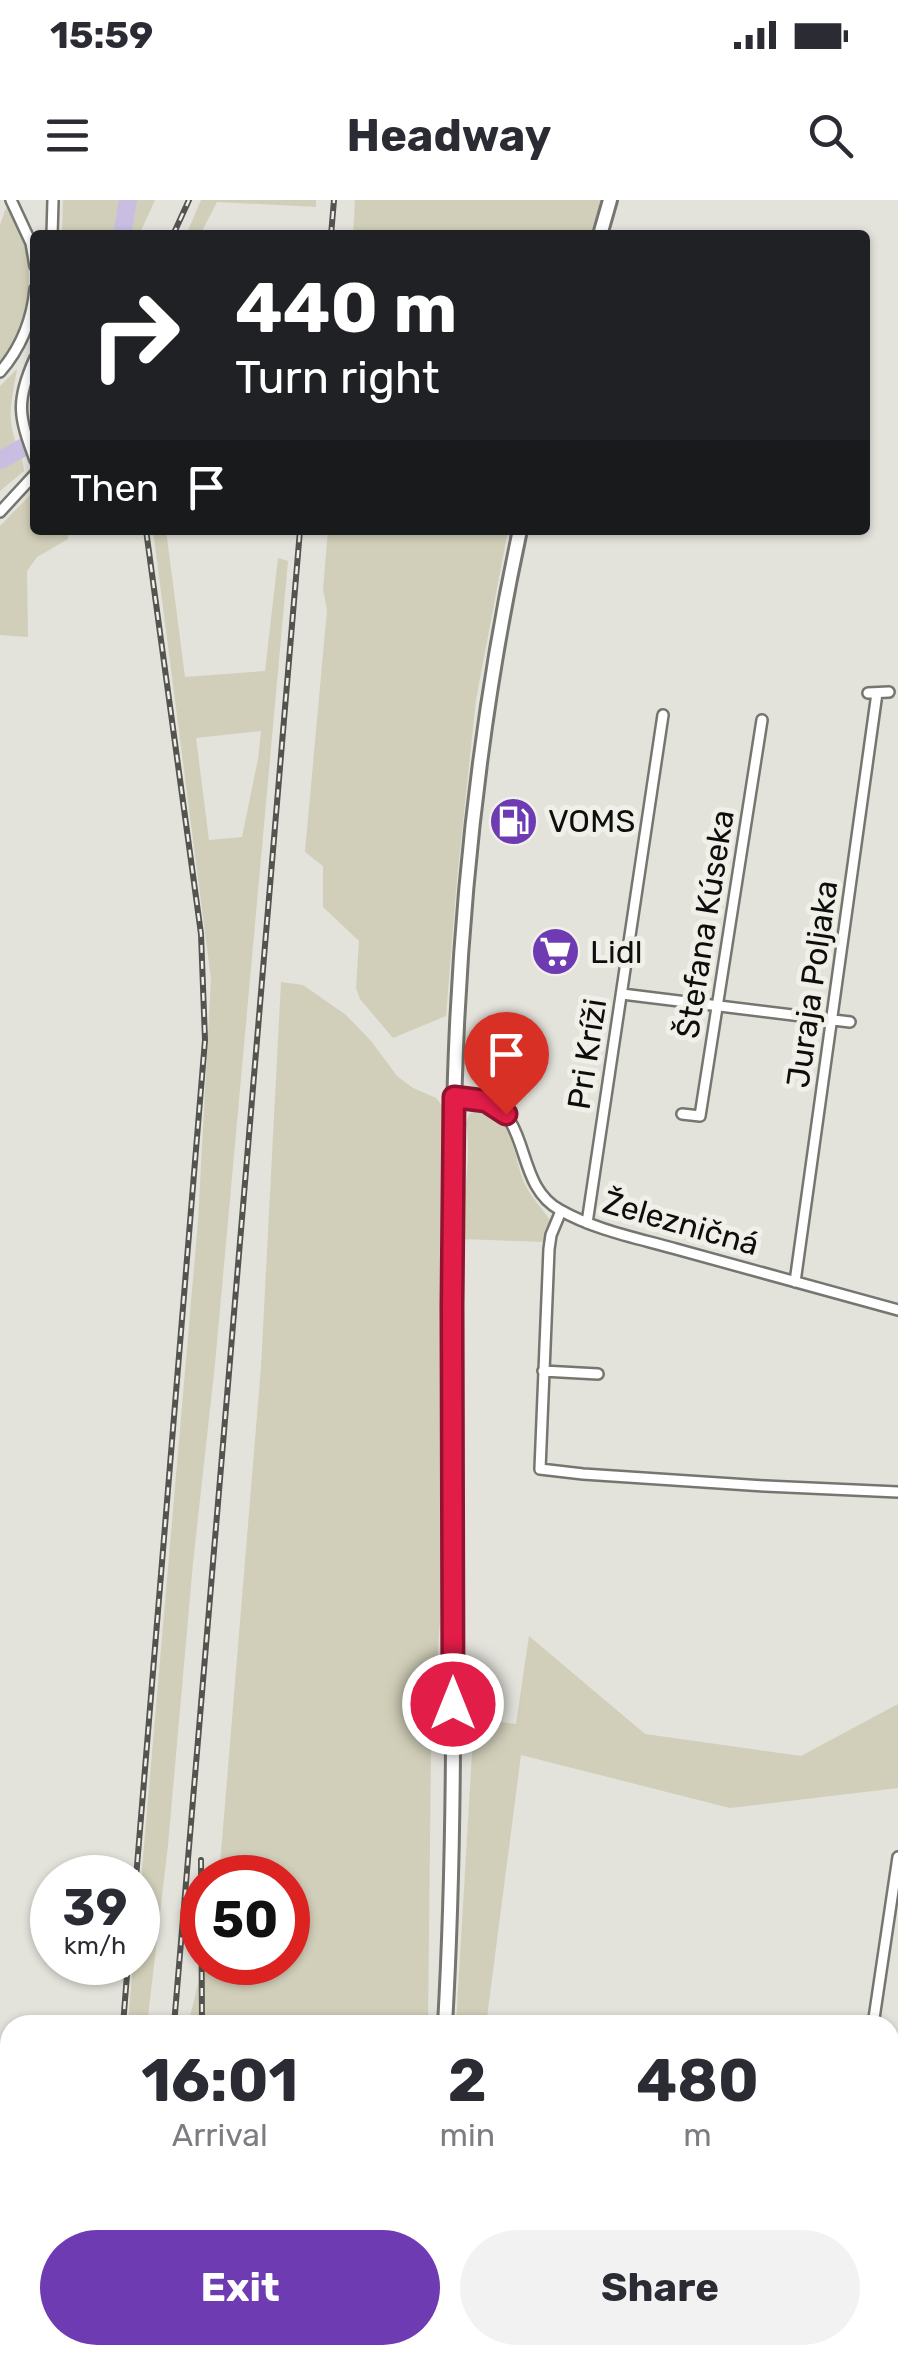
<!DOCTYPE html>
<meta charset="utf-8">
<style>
body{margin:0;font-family:Rubik,sans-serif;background:#f2f2f3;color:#2b2b33;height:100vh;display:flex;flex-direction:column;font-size:38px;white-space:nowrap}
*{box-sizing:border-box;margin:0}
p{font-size:32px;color:#7c7c81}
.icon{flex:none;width:55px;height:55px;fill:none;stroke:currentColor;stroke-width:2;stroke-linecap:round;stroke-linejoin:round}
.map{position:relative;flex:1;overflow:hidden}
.details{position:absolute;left:0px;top:1815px;width:900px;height:350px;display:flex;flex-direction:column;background:#fff;border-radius:30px 30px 0 0;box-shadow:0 2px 8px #0004}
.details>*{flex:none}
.banner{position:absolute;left:30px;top:30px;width:840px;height:305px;border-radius:10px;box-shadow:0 2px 8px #0004;background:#202124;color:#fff;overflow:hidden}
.speed{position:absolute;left:30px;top:1655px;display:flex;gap:20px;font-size:50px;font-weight:700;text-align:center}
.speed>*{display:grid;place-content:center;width:130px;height:130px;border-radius:50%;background:#fff;box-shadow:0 2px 8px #0004;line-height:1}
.speed small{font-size:25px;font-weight:400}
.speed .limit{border:15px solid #d22;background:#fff;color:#111}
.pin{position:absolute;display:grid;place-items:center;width:85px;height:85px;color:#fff;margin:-102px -42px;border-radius:50% 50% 50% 0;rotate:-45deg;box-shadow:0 0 10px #0007}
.pin .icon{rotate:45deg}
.me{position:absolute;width:110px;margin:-55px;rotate:0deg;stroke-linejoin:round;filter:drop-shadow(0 0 8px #0008)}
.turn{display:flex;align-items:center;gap:35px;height:210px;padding:0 40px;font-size:45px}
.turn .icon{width:130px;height:130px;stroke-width:2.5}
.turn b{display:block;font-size:70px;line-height:85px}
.then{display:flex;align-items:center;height:95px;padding:0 40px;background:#0003;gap:20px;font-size:38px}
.eta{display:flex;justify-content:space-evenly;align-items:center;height:170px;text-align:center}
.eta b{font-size:60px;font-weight:700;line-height:70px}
.primary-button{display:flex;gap:20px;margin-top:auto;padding:20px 40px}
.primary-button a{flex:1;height:115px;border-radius:60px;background:#6e3bb3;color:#fff;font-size:40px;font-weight:700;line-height:115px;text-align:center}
.primary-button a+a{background:#f2f2f3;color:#2b2b33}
.status{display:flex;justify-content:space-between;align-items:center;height:70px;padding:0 50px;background:#fff;direction:ltr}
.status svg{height:28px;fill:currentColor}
header{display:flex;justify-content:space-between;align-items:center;height:130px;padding:0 40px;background:#fff;font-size:45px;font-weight:700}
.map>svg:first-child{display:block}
</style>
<div class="status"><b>15:59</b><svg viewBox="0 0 49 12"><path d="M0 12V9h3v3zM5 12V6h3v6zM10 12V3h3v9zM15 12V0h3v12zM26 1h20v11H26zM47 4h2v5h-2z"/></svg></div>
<header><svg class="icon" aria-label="menu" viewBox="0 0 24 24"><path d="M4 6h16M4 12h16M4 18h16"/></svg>Headway<svg class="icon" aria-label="search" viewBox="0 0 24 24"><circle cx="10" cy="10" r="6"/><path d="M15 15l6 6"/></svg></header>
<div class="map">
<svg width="898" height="2165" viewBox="0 0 898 2165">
<rect width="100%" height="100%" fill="#e3e2db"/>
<!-- green -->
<path fill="#d1cfb9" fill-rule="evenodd" d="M63,0H155L139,35H62Z
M201,0H316V7L217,2L200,35H186Z
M355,0H604L592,35H353Z
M6,8C42,55 32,117 0,163V25Z
M17,169C14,189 8,209 12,229C15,245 23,255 24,271L0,291V186Z
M35,290V330H68V339L37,357L27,371L28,437L0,435V326Z
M153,330H166L185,477L265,471L278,358L288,361L215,1164L193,1363L168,1645L147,1825H128L133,1763L138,1762V1715L198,1021L211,779ZM261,531L258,559L242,637L209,640L196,538Z
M328,330H508L476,500L457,679L446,816L393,838L360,799L356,788L359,741L323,707V666L305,652L327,410L323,389Z
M281,782L303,785L346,815L371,841L397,876L413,888L436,898L447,912L440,1420L431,1550L428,1825H188L203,1763L288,1762V1678L219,1677L261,1167Z
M481,908C515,920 512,951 523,980C529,995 541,1007 550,1020L545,1042L461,1039C462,1002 472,959 466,923L469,914Z
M529,1436L645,1534L801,1556L898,1504V1588L730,1608L521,1555L486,1825H456L474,1519L516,1524Z
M898,1897V2165H426L428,2155H890V1901Z
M162,2155H393L391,2165H161Z"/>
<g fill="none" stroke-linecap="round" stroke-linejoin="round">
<!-- river -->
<path stroke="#c9bee2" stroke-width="18" d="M122,35L128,0
M0,260L35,241"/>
<defs>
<path id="street" d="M11,0L31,43L35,66
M52,35L53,0
M35,158C15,202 19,217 35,260
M0,172C21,148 32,120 35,89
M0,312L35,274
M868,493L889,492
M622,794L850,822
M454,897C464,898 475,898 485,901C532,917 514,985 560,1010C595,1030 637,1038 676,1049C750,1070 824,1090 898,1110
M682,914L700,916L762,520
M561,1011L551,1035L549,1049L540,1269L583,1274L765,1286L898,1292
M587,1023L663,515
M795,1082L877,493
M543,1171L598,1174
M873,1825L898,1657"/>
<path id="secondary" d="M600,35L610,0
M445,1825C464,1492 442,1158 457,825C465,659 485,492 520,330
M415,2165L416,2155"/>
</defs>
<!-- street casing -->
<use href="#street" stroke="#767670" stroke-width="14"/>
<!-- secondary casing -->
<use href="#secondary" stroke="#767670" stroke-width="18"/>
<!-- street -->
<use href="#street" stroke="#fff" stroke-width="9"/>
<!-- secondary -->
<use href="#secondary" stroke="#fff" stroke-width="12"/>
<defs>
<path id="rail" d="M173,35L189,0
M331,35L334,0
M201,1660L202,1825
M136,1678L205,840L201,734L146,330
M123,1825L128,1762
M174,1825L300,330
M234,2155L236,2165
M52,2165L53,2155
M145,2165L146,2155"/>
</defs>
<!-- rail casing -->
<use href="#rail" stroke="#53534f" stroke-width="6"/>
<!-- rail -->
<use href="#rail" stroke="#f0f0e9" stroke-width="2.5" stroke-dasharray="8" stroke-linecap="butt"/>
</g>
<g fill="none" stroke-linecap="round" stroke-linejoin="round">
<defs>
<path id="route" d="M453,1504L452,1106L454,897L486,901L506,914"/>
</defs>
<!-- route casing -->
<use href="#route" stroke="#92132f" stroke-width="25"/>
<!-- route -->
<use href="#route" stroke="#e11d48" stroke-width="18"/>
</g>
<!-- icons -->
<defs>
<symbol id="fuel-disc" viewBox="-11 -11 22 22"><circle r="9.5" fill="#6e3bb3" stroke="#f0f0e9"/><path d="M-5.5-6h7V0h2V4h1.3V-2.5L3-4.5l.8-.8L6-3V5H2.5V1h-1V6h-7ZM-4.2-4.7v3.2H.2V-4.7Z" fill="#fff"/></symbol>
<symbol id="supermarket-disc" viewBox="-11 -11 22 22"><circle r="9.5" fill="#6e3bb3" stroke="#f0f0e9"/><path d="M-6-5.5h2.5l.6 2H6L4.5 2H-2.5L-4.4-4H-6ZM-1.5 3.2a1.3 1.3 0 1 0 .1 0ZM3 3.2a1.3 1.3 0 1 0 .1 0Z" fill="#fff"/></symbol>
</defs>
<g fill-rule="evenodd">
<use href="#fuel-disc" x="486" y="594" width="55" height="55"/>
<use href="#supermarket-disc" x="528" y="724" width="55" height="55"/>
</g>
<g text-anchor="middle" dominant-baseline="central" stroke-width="10" stroke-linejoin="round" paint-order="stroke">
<!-- poi labels -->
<g font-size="32" fill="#0e0e0c" stroke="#f0f0e9" text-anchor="start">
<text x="548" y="621">VOMS</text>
<text x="590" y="752">Lidl</text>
</g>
<!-- street labels -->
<g font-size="32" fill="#0e0e0c" stroke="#f0f0e9">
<text transform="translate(705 724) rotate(-81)">Štefana Kúseka</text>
<text transform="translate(812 784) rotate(-82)">Juraja Poljaka</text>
<text transform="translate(587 854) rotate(-81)">Pri Kríži</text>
<text transform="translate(681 1023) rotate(16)">Železničná</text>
</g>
</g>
</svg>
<div class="speed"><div>39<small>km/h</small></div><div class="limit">50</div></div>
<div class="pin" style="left:506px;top:914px;background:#d93025"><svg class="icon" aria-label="arrive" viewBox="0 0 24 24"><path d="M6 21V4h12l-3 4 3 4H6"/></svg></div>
<svg class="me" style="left:453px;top:1504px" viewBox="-20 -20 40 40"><circle r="17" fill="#e11d48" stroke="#fff" stroke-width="3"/><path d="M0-11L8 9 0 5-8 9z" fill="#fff"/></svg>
<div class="banner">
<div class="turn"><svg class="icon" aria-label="right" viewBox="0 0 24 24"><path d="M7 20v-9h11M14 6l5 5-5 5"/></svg><div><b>440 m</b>Turn right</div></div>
<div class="then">Then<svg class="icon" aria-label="arrive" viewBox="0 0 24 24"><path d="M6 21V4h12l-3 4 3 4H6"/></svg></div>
</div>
<section class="details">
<div class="eta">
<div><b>16:01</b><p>Arrival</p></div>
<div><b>2</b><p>min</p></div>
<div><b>480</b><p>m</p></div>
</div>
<div class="primary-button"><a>Exit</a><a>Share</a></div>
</section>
</div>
